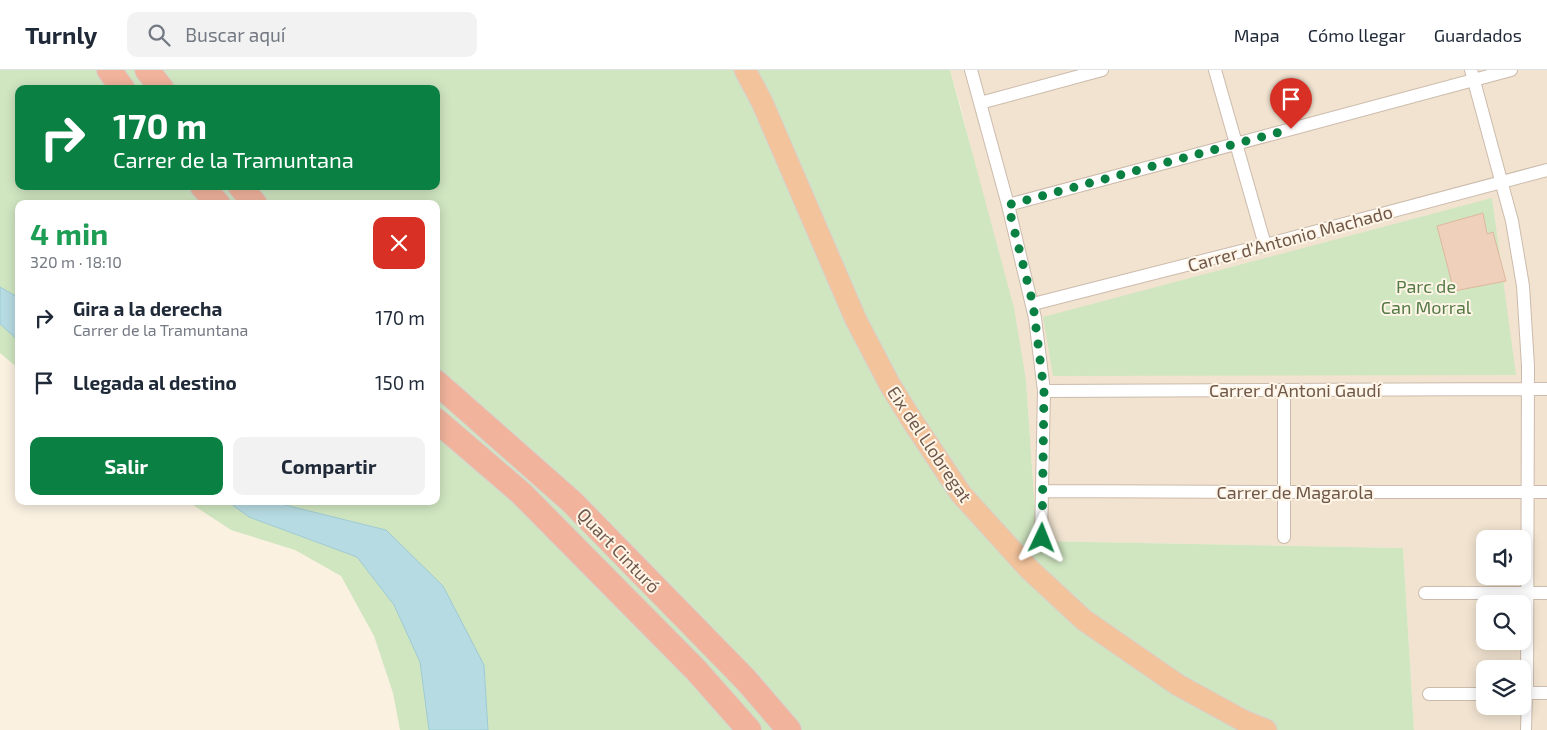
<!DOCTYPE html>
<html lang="es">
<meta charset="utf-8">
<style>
body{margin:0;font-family:"Exo 2",sans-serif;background:#f2f2f3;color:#1f2937;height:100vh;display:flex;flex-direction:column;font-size:19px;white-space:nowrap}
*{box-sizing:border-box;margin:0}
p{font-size:16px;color:#747a83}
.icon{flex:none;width:28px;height:28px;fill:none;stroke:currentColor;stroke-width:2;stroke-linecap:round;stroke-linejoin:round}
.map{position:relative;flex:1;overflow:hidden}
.details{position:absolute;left:15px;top:130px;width:425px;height:305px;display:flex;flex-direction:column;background:#fff;border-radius:10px;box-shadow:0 2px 12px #0003}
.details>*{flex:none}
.hud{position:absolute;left:15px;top:15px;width:425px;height:105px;border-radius:10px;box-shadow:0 2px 12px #0003;background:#0b8043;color:#fff;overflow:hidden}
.fabs{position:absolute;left:1476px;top:460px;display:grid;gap:10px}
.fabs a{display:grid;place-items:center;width:55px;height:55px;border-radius:10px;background:#fff;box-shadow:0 2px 12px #0003;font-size:25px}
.pin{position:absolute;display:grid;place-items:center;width:42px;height:42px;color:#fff;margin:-51px -21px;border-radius:50% 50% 50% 0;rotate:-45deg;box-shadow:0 0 5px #0007}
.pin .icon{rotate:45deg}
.me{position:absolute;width:55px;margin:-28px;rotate:2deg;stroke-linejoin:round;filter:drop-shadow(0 0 4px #0008)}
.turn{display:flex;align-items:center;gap:18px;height:105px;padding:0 15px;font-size:22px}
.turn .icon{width:65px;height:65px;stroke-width:2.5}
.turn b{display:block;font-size:35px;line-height:42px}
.round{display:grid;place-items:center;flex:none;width:52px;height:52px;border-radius:10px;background:#f2f2f3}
.headline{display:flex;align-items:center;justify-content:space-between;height:85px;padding:0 15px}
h1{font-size:30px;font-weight:700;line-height:38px;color:#1e9e55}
.primary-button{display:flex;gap:10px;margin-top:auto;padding:10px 15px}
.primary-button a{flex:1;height:58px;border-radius:10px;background:#0b8043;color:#fff;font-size:20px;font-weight:700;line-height:58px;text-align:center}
.primary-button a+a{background:#f2f2f3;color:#1f2937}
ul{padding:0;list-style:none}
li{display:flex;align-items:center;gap:15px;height:65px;padding:0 15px}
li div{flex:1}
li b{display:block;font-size:19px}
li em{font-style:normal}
header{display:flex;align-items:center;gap:30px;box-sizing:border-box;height:70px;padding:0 25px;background:#fff;border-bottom:1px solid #e0e1e3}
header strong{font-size:24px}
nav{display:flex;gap:28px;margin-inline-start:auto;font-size:18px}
.search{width:350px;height:45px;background:#f2f2f3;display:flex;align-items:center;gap:12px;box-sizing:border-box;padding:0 18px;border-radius:10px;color:#747a83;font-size:19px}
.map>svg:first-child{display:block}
</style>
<header>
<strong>Turnly</strong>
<div class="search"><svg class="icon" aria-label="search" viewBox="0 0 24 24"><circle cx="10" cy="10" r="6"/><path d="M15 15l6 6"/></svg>Buscar aquí</div>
<nav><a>Mapa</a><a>Cómo llegar</a><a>Guardados</a></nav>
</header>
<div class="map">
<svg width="1547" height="660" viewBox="0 0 1547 660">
<rect width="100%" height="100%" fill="#faf1e1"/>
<!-- residential -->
<path fill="#f1e3d0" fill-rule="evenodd" d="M950,0H1547V660H1414L1403,478L1037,471L1026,310L961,38ZM1485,469H1522V506H1485ZM1485,534H1522V571H1485ZM1485,599H1522V636H1485Z"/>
<!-- green -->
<path fill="#d0e6c1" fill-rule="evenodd" d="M0,0H950L1014,238L1026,310L1037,471L1403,478L1414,660H488L484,595L386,460L269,431H436V134H19V228L0,217ZM19,19H436V116H19Z
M1492,128L1516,305L1053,306L1043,247Z
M0,254L19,271V299L0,283Z
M187,431H227L249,447L357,487L394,535L420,592L429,660H400L393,623L374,566L341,506L295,480L231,460Z"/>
<!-- water -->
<path fill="#b7dbe2" stroke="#9ecad3" d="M0,217L19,228V271L0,254Z
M227,431H269L386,460L443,516L484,595L488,660H429L420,592L394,535L357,487L249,447Z"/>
<!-- building -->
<path fill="#eed0bb" stroke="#dfb79c" d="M1483,143L1487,164L1493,162L1506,211L1454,221L1437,156Z"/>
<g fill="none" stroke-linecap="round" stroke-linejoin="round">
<defs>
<path id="pedestrian" d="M1526,660L1527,623"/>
<path id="minor" d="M971,0L1008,135L1035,248L1044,321L1041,468
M1215,0L1265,175
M1471,0L1512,151L1523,216L1528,296L1527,623
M980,33L1102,0
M1008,135L1511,0
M1033,234L1265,175L1547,100
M1284,320V467
M1044,321L1547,319
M1043,421L1283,422H1547
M1425,523H1547
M1522,623H1547
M1429,624H1485"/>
<path id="trunk" d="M745,0L762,32L856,250L890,315L913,352L961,424L1029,499L1084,550L1178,615L1244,651L1266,660"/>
<path id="motorway" d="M109,0L123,19
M147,0L162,19
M202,116L218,134
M240,116L255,134
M436,312L572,432L746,610L789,660
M436,350L521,423L696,600L749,660"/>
</defs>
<!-- pedestrian casing -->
<use href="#pedestrian" stroke="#ccbbac" stroke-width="12"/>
<!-- minor casing -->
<use href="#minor" stroke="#ccbbac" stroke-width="14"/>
<!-- trunk casing -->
<use href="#trunk" stroke="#d7d0cc" stroke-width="23"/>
<!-- motorway casing -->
<use href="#motorway" stroke="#d7d0cc" stroke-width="26"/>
<!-- pedestrian -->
<use href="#pedestrian" stroke="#fff" stroke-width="10"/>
<!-- minor -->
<use href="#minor" stroke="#fff" stroke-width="12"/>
<!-- trunk -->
<use href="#trunk" stroke="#f3c49c" stroke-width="21"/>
<!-- motorway -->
<use href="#motorway" stroke="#f1b39c" stroke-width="24"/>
</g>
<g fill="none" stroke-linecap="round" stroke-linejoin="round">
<!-- route -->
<path stroke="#0b8043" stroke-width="9" stroke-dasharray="0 16.2" d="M1042,468L1044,321L1033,234L1008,135L1291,59"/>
</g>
<g text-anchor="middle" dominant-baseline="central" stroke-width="4" stroke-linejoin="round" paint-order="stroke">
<!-- street labels -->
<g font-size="18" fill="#6f584a" stroke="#fef5e7">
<text transform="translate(1290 168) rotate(-15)">Carrer d'Antonio Machado</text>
<text x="1295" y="320">Carrer d'Antoni Gaudí</text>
<text transform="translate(930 374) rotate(56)">Eix del Llobregat</text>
<text x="1295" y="422">Carrer de Magarola</text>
<text transform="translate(619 480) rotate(46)">Quart Cinturó</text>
</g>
<!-- park labels -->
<g font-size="18" fill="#547a46" stroke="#fef5e7">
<text x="1426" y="216">Parc de<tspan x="1426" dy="21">Can Morral</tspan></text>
</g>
</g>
</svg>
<div class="fabs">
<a><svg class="icon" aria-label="sound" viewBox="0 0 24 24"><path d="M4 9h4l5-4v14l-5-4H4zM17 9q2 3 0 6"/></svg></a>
<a><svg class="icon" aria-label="search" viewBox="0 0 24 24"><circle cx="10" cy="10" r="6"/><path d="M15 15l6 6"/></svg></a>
<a><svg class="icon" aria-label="layers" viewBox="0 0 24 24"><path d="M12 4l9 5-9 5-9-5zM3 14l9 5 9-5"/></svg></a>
</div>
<div class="pin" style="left:1291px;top:59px;background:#d93025"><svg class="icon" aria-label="arrive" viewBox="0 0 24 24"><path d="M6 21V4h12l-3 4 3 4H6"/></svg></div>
<svg class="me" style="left:1042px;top:468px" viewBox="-20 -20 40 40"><path d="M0-17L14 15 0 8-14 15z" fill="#0b8043" stroke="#fff" stroke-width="4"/></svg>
<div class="hud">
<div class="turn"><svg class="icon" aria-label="right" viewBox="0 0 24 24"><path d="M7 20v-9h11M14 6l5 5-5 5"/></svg><div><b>170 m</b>Carrer de la Tramuntana</div></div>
</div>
<section class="details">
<div class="headline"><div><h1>4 min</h1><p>320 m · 18:10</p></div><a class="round" style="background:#d93025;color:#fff"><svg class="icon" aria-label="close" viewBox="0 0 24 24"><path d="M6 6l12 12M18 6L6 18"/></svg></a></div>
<ul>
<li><svg class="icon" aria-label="right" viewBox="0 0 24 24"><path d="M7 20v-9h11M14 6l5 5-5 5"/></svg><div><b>Gira a la derecha</b><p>Carrer de la Tramuntana</p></div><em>170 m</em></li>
<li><svg class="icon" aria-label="arrive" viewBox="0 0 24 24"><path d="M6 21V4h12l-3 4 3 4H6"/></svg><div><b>Llegada al destino</b></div><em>150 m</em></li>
</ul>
<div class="primary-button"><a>Salir</a><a>Compartir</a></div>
</section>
</div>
